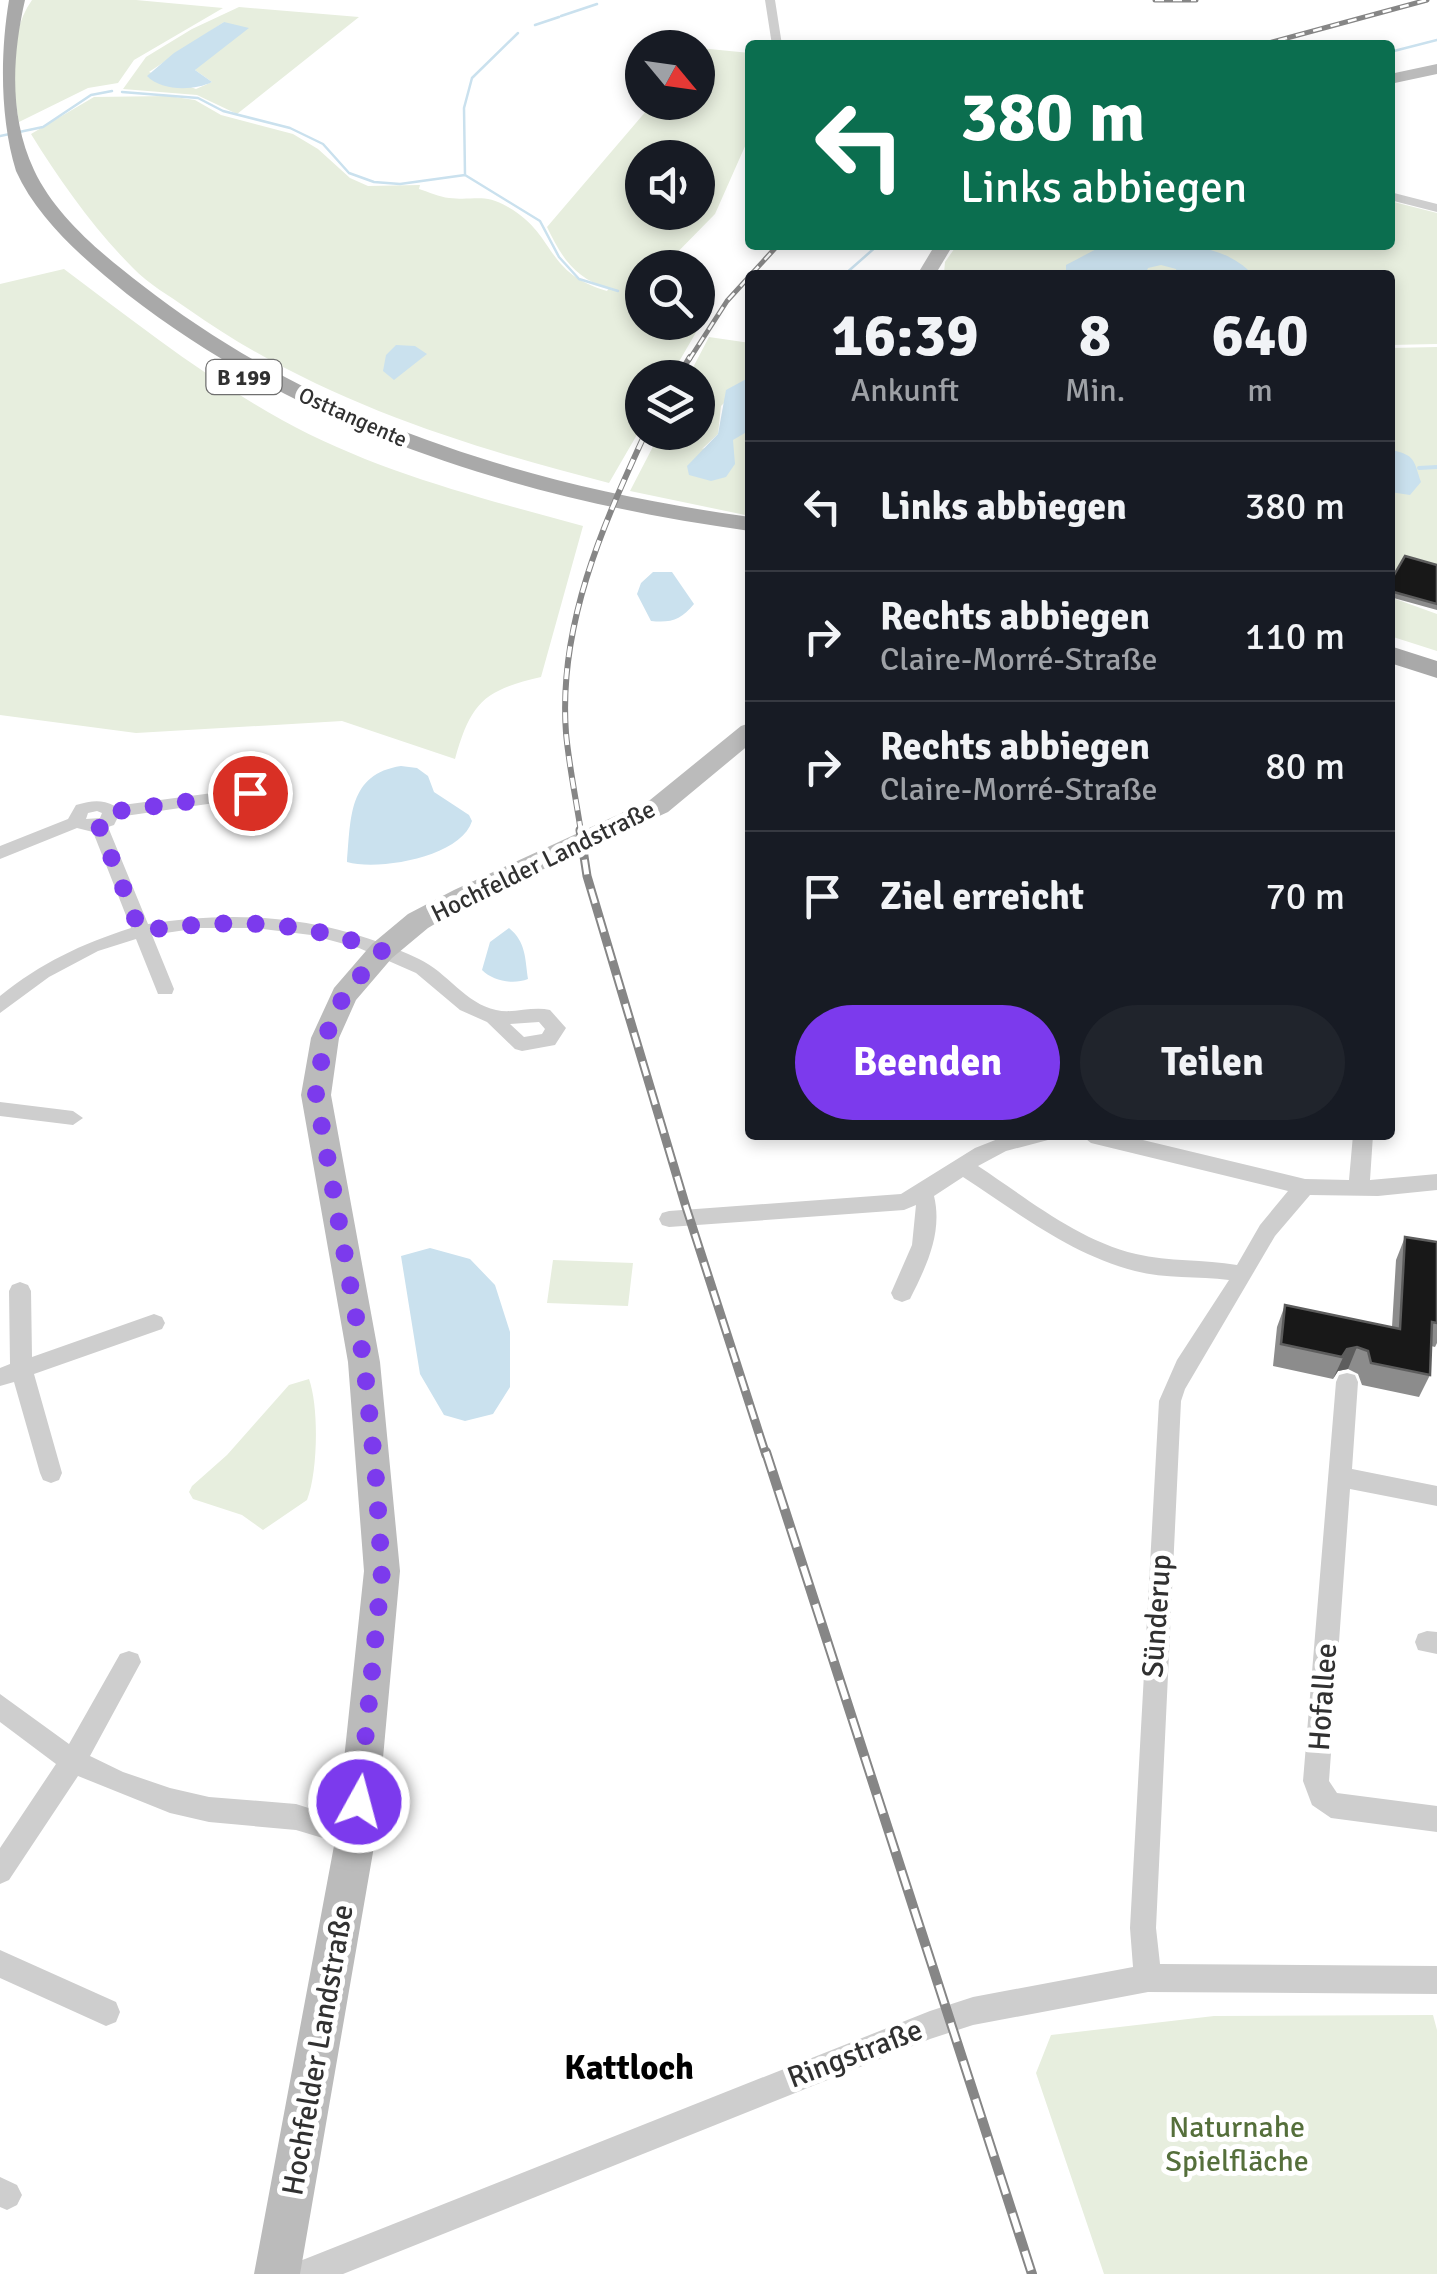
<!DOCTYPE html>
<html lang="de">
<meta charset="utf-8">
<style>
body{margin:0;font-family:Signika,sans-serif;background:#20242c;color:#f1f3f6;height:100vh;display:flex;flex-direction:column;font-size:38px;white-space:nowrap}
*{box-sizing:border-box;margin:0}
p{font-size:32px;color:#9ea1a6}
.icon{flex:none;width:55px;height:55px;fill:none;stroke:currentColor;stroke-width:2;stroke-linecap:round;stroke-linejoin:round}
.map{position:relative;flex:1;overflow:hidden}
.details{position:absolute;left:745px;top:270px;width:650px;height:870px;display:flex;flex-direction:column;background:#171b24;border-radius:10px;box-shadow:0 5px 15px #0003}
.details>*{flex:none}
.guide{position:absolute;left:745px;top:40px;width:650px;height:210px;border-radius:10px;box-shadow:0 5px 15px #0003;background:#0b6e4f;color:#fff;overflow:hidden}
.needle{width:65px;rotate:119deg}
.tools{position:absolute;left:625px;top:30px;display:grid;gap:20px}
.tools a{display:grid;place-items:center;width:90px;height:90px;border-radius:50%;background:#171b24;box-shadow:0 5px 15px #0003;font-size:50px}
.pin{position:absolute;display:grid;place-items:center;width:85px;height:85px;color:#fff;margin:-42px;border:5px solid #fff;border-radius:50%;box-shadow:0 2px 10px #0007}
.me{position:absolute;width:110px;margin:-55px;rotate:7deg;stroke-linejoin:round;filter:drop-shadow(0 0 8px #0008)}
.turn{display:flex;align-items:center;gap:35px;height:210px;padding:0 50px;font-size:45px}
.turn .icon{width:130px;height:130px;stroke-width:2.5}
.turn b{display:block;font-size:70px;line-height:85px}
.eta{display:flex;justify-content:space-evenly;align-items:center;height:170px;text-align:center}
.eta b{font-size:60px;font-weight:700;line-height:70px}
.button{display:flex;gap:20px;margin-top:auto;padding:20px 50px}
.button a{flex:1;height:115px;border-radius:60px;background:#7c3aed;color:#fff;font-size:40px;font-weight:700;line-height:115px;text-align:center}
.button a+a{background:#20242c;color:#f1f3f6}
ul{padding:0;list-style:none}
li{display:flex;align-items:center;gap:30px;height:130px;padding:0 50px;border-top:2px solid #363941}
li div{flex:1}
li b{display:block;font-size:38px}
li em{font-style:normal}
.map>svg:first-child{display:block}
</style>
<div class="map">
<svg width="1437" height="2274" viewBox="0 0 1437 2274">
<rect width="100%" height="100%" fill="#fff"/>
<!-- green -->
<path fill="#e7eede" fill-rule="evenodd" d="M32,0H136L223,8L134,60L118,83L88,88L19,122C12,83 8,34 32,0Z
M239,7L359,17L237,114L197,95L123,89L146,57L192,29ZM224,22L195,70L212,82L196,89L149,72Z
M699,48L750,53V135L715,214L663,267L642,268V286L628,303C632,329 675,325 698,329L670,377L642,378V426L609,483C460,445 315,399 188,309C170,296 148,284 133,268C94,229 60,181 31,134L94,97L168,96L195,100L221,115L293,134L318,149L350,178L368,186L420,185L419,189C429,192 439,197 449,198C475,201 484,193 508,207C557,235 544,273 607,291L609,288C575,279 562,258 547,227L653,103L698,102ZM642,158H698V212H642Z
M1390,201L1437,213V344L1390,345V275L944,273L945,262L957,245H1390Z
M64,269C135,322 204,377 282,420C376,472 481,498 583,526L541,677C484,690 471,702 455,759L342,721L136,733L0,715V284Z
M709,337L750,343V377L721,406L718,434L702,449L750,430V516L630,491L660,433L698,432V378L688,377Z
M1437,347V571L1390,585V348Z
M1390,597L1437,614V651L1390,636Z
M553,1260L633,1263L628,1306L547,1303Z
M309,1379C319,1407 318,1472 307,1500L263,1530L242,1515L193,1499L189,1492L192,1486L227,1455L289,1385Z
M1433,2015L1437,2030V2274H1104L1036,2073L1051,2035L1214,2016Z"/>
<!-- water -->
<path fill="#cae1ee" d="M224,22L249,28L195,70L212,82C194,91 161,91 147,76L174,53Z
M1104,245C1152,245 1217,235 1253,275H1178L1176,269L1161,265L1148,268L1145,275H1066V265Z
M396,345L415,346L427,354L394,380L383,371L386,355Z
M750,377V430L733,440L735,464L726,477L711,481L689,475L687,466L718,434L726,390Z
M1390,450C1416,454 1414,462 1421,482L1410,495L1390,492Z
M653,572H672L694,604C681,620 671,623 651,621L637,594L641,583Z
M401,766L417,768L428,776L434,792L469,815L472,821C461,857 379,871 347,862C351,818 348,774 401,766Z
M509,928C526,942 525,958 528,979C513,985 493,981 482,970L490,942Z
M430,1248L470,1259L495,1285L510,1332V1387L493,1414L465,1421L444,1415L420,1374L401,1256Z"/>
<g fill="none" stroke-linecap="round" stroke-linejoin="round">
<!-- stream-far1 -->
<path stroke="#cae1ee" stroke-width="2.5" d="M561,16L597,4
M535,25L559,17
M1390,52L1437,40
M122,92L198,98L223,111L290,128L323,144L349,173L374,182L400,184L465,175L540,221L559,257L579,279L618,291
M0,136L43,127L91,95L112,91
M465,175L464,108L472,78L518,33
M844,275L878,245"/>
<!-- stream -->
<path stroke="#cae1ee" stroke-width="4" d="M1419,468L1437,467"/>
<!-- street -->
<path fill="#cecece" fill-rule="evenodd" d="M765,0H775L782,45H772Z
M1390,192L1437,204V212L1390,200Z
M250,788L258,793L256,797L118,817L114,825L108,827L148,924C242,909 332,917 419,959C447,972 466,1004 496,1010C513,1014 532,1006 550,1010L566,1028L555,1045L522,1051L515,1049L487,1022L460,1010L416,973L359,948L311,935L255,928H199L152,935L174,989L172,994H158L136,939L98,951L49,977L0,1013V996C41,963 81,944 131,928L93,832L77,828L0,859V846L68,819L76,805C92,801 100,799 115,806ZM97,811L102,813L100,818L86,819L88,813ZM539,1022L545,1029L542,1034L524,1037L510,1024Z
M0,1102L73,1111L83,1118L73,1125L0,1116Z
M1008,1135H1051L1048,1140L1006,1151L978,1166C1027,1198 1077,1240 1136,1254C1169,1262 1204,1259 1237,1265L1260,1225L1288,1191L1091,1143L1081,1135H1122L1305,1179L1349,1180L1353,1135H1373L1370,1180L1437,1174V1190L1378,1196L1310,1195L1275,1236L1185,1389L1181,1401L1156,1928L1160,1964L1437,1966V1994L1148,1992L973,2025L930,2039L343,2274H290L294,2263L305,2259L930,2011L973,1997L1133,1967L1130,1928L1159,1401L1177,1360L1229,1280C1198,1276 1165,1279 1135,1271C1070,1254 1017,1212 963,1177L934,1196C943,1233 926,1267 910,1299L902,1302L894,1299L891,1293L912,1245L916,1205L904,1210L669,1227L662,1225L659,1219L662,1213L669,1211L901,1194L975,1148Z
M20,1282L28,1285L31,1291L32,1357L154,1314L162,1317L165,1323L162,1329L34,1374L62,1473L59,1480L51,1483L43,1480L40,1473L14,1382L0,1386V1368L10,1364L9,1291L12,1285Z
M1347,1373L1355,1375L1358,1382L1352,1469L1437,1486V1506L1350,1489L1329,1781L1337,1793L1437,1806V1832L1331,1818L1312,1805L1303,1781L1336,1382L1339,1375Z
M1427,1631L1437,1632V1654L1418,1650L1415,1642L1418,1634Z
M129,1651L138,1654L141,1662L90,1756L123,1772L170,1788L209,1797L296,1804L365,1826L369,1835L365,1844L356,1848L296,1830L209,1822L170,1813L78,1776L9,1880L0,1884V1848L56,1764L0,1722V1694L69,1744L120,1654Z
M0,1950L116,2002L120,2012L116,2022L106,2026L0,1978Z
M0,2177L17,2185L22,2195L17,2205L7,2210L0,2207Z"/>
<!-- secondary -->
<path fill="#bbb" fill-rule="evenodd" d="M1437,64V74L1390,84V74Z
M935,245H953L935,275H917Z
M750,723V744L668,812L472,902L428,928L392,958L356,1000L339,1038L331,1095L380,1362L400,1571L376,1835L300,2274H254L336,1835L364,1571L348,1362L301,1095L311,1038L334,988L372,944L408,914L454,890L650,800L741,726Z"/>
<!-- primary -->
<path fill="#a9a9a9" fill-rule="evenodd" d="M9,0H25C12,57 9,116 34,170C56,217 103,255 142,285C318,422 532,487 750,517V531C527,500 307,434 127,294C86,261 38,220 16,171C0,119 0,54 9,0Z
M1390,646L1437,661V678L1390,663Z"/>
<defs>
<path id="rail-far3" d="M1155,0H1196
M1261,45L1427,0
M689,360L727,301L778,245"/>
<path id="rail-far2" d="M677,378L690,357
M581,832C576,799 569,766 566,733C558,626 602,527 646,432"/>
<path id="rail-far1" d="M580,830L587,876L686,1207L766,1455"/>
<path id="rail" d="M766,1452L1032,2274"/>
</defs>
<!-- rail-far3 casing -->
<use href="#rail-far3" stroke="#868686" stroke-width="5"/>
<!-- rail-far2 casing -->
<use href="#rail-far2" stroke="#868686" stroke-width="6"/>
<!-- rail-far1 casing -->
<use href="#rail-far1" stroke="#868686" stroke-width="9"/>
<!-- rail casing -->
<use href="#rail" stroke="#868686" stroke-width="10"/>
<!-- rail-far3 -->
<use href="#rail-far3" stroke="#fff" stroke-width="2.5" stroke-dasharray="9" stroke-linecap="butt"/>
<!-- rail-far2 -->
<use href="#rail-far2" stroke="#fff" stroke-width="4" stroke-dasharray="11" stroke-linecap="butt"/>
<!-- rail-far1 -->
<use href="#rail-far1" stroke="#fff" stroke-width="5" stroke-dasharray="15" stroke-linecap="butt"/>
<!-- rail -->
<use href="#rail" stroke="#fff" stroke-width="6" stroke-dasharray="20" stroke-linecap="butt"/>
</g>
<!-- wall -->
<path fill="#8c8c8c" d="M1437,565V610L1390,597V582Z
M1405,1237L1437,1242V1343L1435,1347L1431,1346L1430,1375L1419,1397L1362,1385L1358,1374L1348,1369L1338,1371L1333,1379L1273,1366L1277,1327L1285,1305L1392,1327L1396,1260Z"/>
<!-- shaded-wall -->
<path fill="#5d5d5d" d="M1357,1347L1348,1369L1338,1371L1333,1379L1347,1349Z"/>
<!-- building -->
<path fill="#181818" stroke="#5d5d5d" stroke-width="2.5" d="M1405,556L1437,565V604L1390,591V582Z
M1405,1237L1437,1242V1323L1432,1322L1430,1375L1371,1363L1368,1351L1357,1347L1347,1349L1342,1357L1281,1344L1285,1305L1400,1329Z"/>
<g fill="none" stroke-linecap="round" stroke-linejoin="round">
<!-- route -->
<path stroke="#7c3aed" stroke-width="18" stroke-dasharray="0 32.4" d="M250,793L111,812L108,821L99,826L140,931C229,919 296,918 382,951L344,995L325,1038L316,1094L364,1362L376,1479L382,1571L359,1802"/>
</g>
<g text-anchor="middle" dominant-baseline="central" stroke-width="10" stroke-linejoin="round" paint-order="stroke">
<!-- shield labels -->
<rect fill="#fff" stroke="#6f6f6f" stroke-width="2.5" x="206.5" y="360" width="75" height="34" rx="8"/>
<g font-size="22" font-weight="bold" fill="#313131">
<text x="244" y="377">B 199</text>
</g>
<!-- far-street labels -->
<g font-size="22" fill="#313131" stroke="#fff">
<text transform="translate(353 417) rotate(24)">Osttangente</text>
</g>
<!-- street labels -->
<g font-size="25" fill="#313131" stroke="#fff">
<text transform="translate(543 861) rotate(-26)">Hochfelder Landstraße</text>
</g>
<!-- near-street labels -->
<g font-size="30" fill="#313131" stroke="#fff">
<text transform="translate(1157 1616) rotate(-86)">Sünderup</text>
<text transform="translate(1323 1697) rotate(-86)">Hofallee</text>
<text transform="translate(318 2050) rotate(-80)">Hochfelder Landstraße</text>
<text transform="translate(855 2054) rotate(-21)">Ringstraße</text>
</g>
<!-- near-park labels -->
<g font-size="30" fill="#556f3b" stroke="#fff">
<text x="1237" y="2127">Naturnahe<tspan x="1237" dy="34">Spielfläche</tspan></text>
</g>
<!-- near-quarter labels -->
<g font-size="35" font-weight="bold" fill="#000" stroke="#fff">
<text x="629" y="2067">Kattloch</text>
</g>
</g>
</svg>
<div class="tools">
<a><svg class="needle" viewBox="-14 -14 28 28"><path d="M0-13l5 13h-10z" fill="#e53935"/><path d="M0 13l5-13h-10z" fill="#9ea1a6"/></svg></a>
<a><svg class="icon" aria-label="sound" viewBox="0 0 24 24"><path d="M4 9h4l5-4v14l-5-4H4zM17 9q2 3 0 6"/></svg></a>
<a><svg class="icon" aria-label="search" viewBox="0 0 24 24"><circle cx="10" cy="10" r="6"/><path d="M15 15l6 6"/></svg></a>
<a><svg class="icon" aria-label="layers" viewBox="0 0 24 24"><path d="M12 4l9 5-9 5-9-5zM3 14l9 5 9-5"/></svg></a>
</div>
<div class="pin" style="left:250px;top:793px;background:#d93025"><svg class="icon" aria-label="arrive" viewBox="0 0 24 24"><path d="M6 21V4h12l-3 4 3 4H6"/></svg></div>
<svg class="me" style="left:359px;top:1802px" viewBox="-20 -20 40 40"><circle r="17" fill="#7c3aed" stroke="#fff" stroke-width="3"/><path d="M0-11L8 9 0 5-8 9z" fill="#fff"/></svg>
<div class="guide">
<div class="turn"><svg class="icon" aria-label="left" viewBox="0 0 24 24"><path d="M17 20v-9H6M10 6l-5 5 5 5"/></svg><div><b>380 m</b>Links abbiegen</div></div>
</div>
<section class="details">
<div class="eta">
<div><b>16:39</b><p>Ankunft</p></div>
<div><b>8</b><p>Min.</p></div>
<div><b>640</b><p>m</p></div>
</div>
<ul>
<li><svg class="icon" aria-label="left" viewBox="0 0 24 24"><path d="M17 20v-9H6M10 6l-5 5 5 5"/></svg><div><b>Links abbiegen</b></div><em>380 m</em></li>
<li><svg class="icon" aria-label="right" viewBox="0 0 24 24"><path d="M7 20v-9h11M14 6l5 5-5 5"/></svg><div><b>Rechts abbiegen</b><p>Claire-Morré-Straße</p></div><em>110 m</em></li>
<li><svg class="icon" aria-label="right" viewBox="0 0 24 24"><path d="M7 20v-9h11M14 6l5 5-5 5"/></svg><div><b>Rechts abbiegen</b><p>Claire-Morré-Straße</p></div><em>80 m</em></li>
<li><svg class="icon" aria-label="arrive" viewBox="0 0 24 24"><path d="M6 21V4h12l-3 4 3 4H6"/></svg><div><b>Ziel erreicht</b></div><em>70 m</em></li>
</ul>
<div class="button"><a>Beenden</a><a>Teilen</a></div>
</section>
</div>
